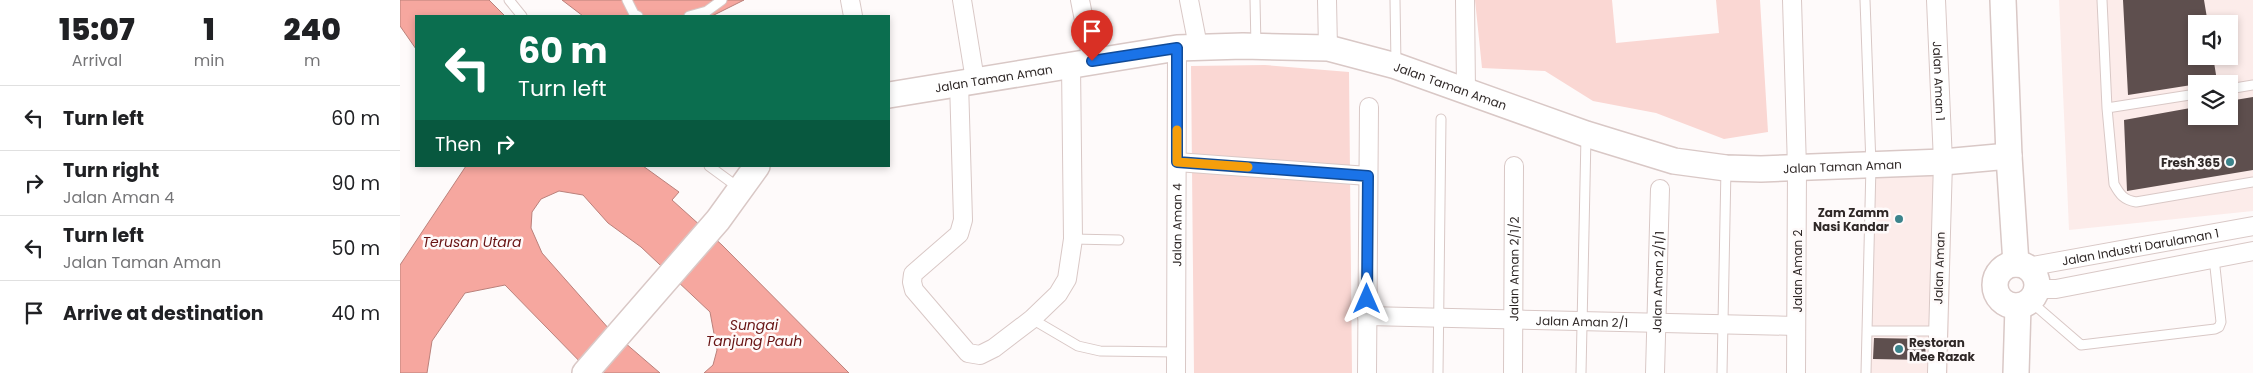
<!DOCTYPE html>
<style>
body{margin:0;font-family:Poppins,sans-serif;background:#f6f6f6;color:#202124;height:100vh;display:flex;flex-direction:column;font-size:19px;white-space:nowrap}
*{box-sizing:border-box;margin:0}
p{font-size:16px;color:#757577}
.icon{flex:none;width:28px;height:28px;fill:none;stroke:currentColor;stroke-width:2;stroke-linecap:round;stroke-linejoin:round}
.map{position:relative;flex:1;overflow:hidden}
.panel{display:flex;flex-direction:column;background:#fff;width:400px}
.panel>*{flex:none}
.top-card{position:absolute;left:15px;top:15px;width:475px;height:152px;border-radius:0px;box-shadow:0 2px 8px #0003;background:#0b6e4f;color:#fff;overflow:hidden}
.buttons{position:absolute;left:1788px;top:15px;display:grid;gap:10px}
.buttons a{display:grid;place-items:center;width:50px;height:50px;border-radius:0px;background:#fff;box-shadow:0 2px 8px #0003;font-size:25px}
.pin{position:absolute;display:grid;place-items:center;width:42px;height:42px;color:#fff;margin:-51px -21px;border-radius:50% 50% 50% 0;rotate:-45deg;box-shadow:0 0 5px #0007}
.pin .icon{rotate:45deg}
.me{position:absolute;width:55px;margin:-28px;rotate:0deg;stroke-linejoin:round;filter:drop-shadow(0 0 4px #0008)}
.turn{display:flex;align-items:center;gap:18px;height:105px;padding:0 20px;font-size:22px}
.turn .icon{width:65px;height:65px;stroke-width:2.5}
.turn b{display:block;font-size:35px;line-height:42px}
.then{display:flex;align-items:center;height:48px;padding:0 20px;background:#0003;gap:10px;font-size:19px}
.eta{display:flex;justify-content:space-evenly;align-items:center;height:85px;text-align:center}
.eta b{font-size:30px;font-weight:800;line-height:35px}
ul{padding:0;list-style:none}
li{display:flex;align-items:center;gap:15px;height:65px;padding:0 20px;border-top:1px solid #e0e0e0}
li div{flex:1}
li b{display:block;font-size:19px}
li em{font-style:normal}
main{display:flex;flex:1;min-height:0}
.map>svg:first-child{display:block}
</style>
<main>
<section class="panel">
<div class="eta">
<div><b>15:07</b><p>Arrival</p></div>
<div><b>1</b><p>min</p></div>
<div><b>240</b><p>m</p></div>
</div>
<ul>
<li><svg class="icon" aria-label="left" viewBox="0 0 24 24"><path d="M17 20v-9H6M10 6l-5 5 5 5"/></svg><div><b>Turn left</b></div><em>60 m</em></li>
<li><svg class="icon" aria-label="right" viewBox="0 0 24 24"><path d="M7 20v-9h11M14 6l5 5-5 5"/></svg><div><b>Turn right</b><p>Jalan Aman 4</p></div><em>90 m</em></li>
<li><svg class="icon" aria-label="left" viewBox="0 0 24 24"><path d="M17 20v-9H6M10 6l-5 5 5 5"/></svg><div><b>Turn left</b><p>Jalan Taman Aman</p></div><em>50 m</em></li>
<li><svg class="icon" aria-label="arrive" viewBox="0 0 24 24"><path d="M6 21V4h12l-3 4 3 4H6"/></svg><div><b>Arrive at destination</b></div><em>40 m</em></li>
</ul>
</section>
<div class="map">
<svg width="1853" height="373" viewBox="0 0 1853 373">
<rect width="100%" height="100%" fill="#fefafa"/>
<!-- built -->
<path fill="#fcecea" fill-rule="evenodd" d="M1659,0H1853V211L1669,230ZM1796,24H1829V56H1796ZM1796,84H1829V116H1796Z
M1472,166L1552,168L1548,373H1467Z"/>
<!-- green -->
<path fill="#fad7d3" d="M1075,0H1212L1216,43L1319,33L1316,0H1360L1368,132L1324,139L1256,113L1193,101L1145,71L1082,68Z
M865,65L949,72L952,373H794L791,66Z"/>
<!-- water -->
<path fill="#f6a79f" stroke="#ba817b" d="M0,0H89L105,16H16V49L0,26Z
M162,0H344L312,16H183Z
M66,166H243L279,192L272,200L322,245L449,373H304L313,365L317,350L310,312L241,247L208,223L183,195L159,191L141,199L132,212L131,228L142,253L210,330L260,373H191L105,285L65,293L32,341L27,373H0V265Z"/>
<!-- building -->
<path fill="#5e4f4e" d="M1723,0H1804L1808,24H1796V56H1813L1817,81L1728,95Z
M1853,97V170L1727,191L1724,120L1796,107V116H1829V101Z
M1474,338L1526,339L1525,360L1473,359Z"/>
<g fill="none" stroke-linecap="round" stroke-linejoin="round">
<defs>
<path id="lane" d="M109,0L122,16
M227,0L234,14L238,16
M855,0L856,46
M995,0L996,64
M1465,0L1471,165L1466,373
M1702,0L1707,108L1714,184C1720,195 1724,200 1736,202L1853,182
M289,16L307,11L322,0
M1829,89L1853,85
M1707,108L1796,94
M309,166L339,188
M673,239L719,240
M1630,301L1681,345L1815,329L1819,327L1821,322L1814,258
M632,319L678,346L700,351L776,352
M1467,331H1538
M1038,373L1041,119
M1181,373L1186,136
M1322,373L1326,168"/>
<g id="street">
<path d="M450,0L453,16"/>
<path d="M562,0L575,80"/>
<path d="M680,0L692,61"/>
<path d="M789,0L798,46"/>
<path d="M927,0L928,48"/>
<path d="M1065,0L1066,90"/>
<path d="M1392,0L1397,168L1396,373"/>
<path id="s1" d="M1536,0L1543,162L1537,373"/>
<path d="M559,82L563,220L559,234L513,274L512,282L514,290L568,353L580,355L594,348L632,319L658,294L667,279L673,239L671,65"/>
<path d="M777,162L968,176"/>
<path id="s2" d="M1627,267L1853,226"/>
<path d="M1636,289H1656L1853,251"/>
<path id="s3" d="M967,316L1396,326"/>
<path id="s4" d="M776,373L777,48"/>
<path d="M967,373L969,107"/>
<path id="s5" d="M1113,373L1114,166"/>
<path id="s6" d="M1255,373L1260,189"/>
</g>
<g id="secondary">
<path d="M1603,0L1609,156L1616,264"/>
<path id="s7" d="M489,95L777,48L843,46L928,48L996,66L1186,134L1274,161L1326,168L1361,169L1543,162L1609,156"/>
<circle cx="1616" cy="285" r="21"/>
<path d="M185,373L318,220L357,166"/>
<path d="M1616,373L1618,306"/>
</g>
</defs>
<!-- lane casing -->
<use href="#lane" stroke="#d9c8c6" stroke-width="11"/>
<!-- street casing -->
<use href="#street" stroke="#d9c8c6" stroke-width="20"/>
<!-- secondary casing -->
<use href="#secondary" stroke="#d9c8c6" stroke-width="28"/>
<!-- lane -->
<use href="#lane" stroke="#fff" stroke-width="9"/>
<!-- street -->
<use href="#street" stroke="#fff" stroke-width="18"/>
<!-- secondary -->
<use href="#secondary" stroke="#fff" stroke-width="25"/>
</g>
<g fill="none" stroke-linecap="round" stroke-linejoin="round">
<defs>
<path id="route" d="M692,61L777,48V162L968,176L967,299"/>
</defs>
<!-- route casing -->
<use href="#route" stroke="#114b97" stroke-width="12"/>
<!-- route -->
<use href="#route" stroke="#1a73e8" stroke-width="9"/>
<!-- slow -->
<path stroke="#f59e0b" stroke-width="9" d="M777,130V162L848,167"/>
</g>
<!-- markers -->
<g fill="#3c848c" stroke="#fefafa" stroke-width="2">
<circle cx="1830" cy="162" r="5"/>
<circle cx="1499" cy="219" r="5"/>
<circle cx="1499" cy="349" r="5"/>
</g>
<g text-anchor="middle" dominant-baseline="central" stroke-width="5" stroke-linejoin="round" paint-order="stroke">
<!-- street labels -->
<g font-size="12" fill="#2f2827" stroke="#fefafa">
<text stroke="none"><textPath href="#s7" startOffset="106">Jalan Taman Aman</textPath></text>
<text stroke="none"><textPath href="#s1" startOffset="81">Jalan Aman 1</textPath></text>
<text stroke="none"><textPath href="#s7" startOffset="571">Jalan Taman Aman</textPath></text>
<text stroke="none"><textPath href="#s7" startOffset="976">Jalan Taman Aman</textPath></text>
<text stroke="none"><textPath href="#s4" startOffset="148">Jalan Aman 4</textPath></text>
<text stroke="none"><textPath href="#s2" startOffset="115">Jalan Industri Darulaman 1</textPath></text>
<text transform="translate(1539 268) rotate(-88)">Jalan Aman</text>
<text stroke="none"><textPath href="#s5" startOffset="104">Jalan Aman 2/1/2</textPath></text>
<text transform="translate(1397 271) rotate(-90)">Jalan Aman 2</text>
<text stroke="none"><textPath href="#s6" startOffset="91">Jalan Aman 2/1/1</textPath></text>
<text stroke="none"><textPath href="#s3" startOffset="215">Jalan Aman 2/1</textPath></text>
</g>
<!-- poi labels -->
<g font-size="12" font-weight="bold" fill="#2f2827" stroke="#fefafa" text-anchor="end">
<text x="1820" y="162">Fresh 365</text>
<text x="1489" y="212">Zam Zamm<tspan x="1489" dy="14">Nasi Kandar</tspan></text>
<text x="1509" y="342" text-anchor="start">Restoran<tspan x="1509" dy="14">Mee Razak</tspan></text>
</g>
<!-- water labels -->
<g font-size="14" font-style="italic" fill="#681313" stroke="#fefafa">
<text x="72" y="242">Terusan Utara</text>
<text x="354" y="325">Sungai<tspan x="354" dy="16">Tanjung Pauh</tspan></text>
</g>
</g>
</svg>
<div class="buttons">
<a><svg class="icon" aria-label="sound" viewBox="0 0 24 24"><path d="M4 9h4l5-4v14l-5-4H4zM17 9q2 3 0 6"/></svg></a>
<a><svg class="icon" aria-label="layers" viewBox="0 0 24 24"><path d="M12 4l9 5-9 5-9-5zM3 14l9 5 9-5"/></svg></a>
</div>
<div class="pin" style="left:692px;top:61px;background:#d93025"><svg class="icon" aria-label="arrive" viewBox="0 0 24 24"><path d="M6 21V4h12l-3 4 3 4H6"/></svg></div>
<svg class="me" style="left:967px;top:299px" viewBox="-20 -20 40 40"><path d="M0-17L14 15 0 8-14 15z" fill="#1a73e8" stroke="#fff" stroke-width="4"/></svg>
<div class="top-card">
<div class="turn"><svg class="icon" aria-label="left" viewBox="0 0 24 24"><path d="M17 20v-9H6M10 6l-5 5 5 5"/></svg><div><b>60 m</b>Turn left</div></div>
<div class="then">Then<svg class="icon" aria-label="right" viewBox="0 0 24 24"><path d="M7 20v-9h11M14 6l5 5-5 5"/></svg></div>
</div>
</div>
</main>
